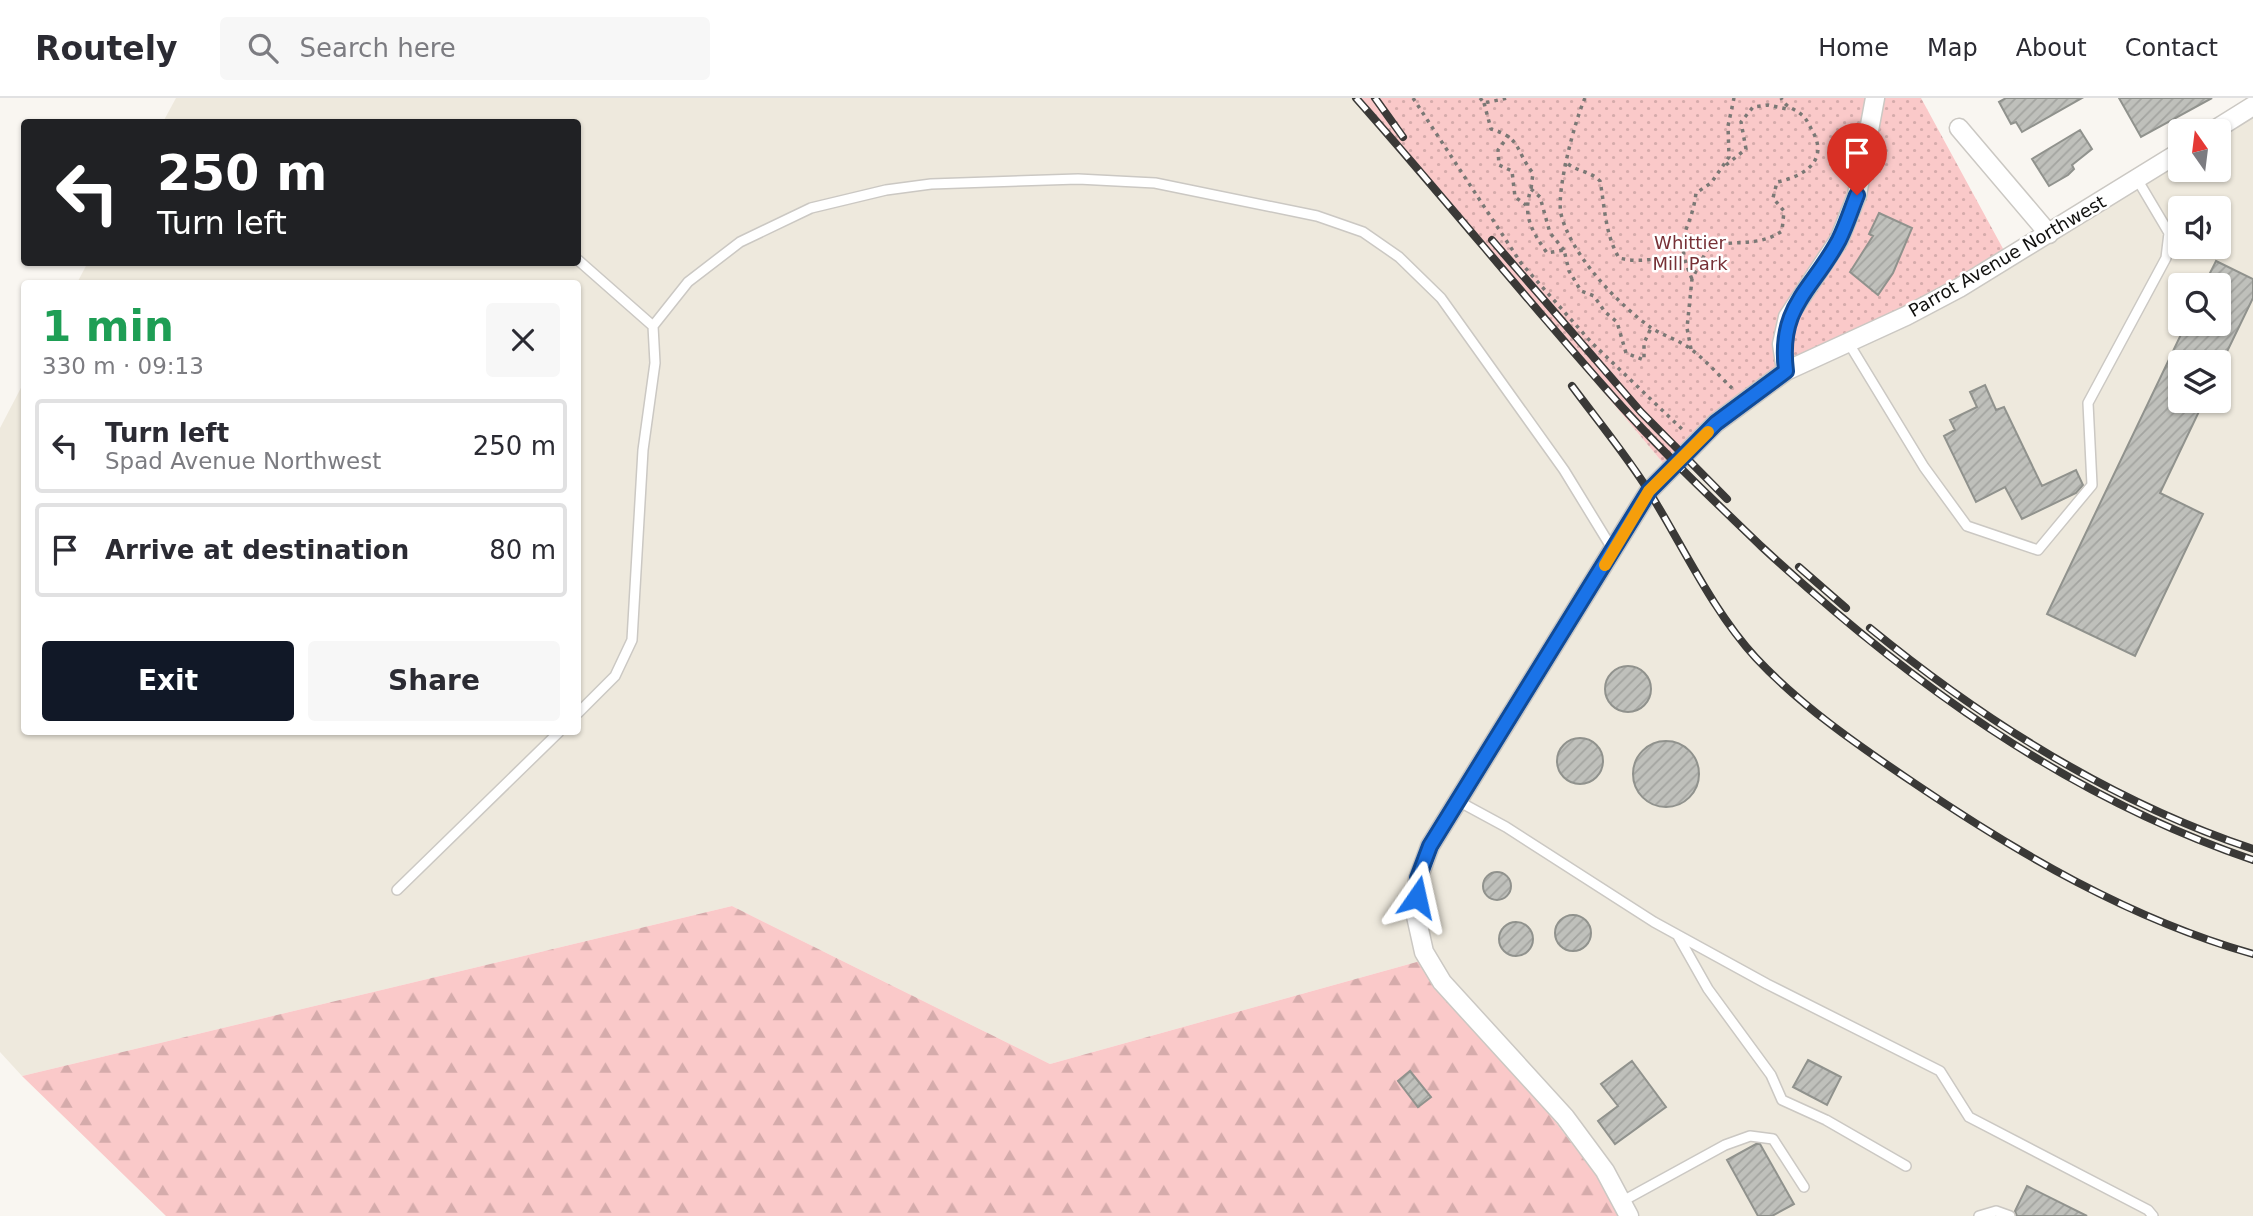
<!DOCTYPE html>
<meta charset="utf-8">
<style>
body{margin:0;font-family:"DejaVu Sans",sans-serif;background:#f7f7f7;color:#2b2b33;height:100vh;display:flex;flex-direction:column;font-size:26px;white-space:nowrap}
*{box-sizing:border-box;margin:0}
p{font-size:23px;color:#7c7c81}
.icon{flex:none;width:38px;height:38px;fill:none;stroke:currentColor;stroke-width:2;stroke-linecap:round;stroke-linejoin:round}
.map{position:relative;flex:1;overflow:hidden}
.drawer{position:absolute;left:21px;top:182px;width:560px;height:455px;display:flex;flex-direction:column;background:#fff;border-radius:7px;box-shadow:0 2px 5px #0004}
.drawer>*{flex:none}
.banner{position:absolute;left:21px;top:21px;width:560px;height:147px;border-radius:7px;box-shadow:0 2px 5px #0004;background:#202124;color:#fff;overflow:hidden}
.needle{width:46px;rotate:346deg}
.tools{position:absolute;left:2168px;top:21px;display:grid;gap:14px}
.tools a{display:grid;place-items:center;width:63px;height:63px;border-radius:7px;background:#fff;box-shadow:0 2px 5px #0004;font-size:35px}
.pin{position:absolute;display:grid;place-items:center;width:60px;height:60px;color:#fff;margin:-72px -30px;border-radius:50% 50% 50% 0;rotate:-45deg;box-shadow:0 0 7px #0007}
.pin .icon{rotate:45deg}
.me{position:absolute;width:77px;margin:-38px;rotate:11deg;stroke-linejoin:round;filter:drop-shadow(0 0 5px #0008)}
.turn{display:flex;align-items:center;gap:24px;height:147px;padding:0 21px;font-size:32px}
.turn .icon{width:91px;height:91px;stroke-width:2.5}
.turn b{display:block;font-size:49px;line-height:60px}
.round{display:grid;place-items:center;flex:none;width:74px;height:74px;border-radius:7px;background:#f7f7f7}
.overview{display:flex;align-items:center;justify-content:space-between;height:119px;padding:0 21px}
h1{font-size:42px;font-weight:800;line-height:52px;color:#1e9e55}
.primary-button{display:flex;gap:14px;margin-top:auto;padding:14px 21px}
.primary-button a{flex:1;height:80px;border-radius:7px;background:#111827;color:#fff;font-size:28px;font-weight:800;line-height:80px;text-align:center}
.primary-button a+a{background:#f7f7f7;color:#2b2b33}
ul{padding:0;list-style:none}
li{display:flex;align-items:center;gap:21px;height:94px;margin:0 14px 10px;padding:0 7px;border:4px solid #e1e1e2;border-radius:7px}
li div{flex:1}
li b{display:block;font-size:26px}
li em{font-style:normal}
header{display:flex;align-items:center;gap:42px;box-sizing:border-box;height:98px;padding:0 35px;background:#fff;border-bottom:2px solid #e1e1e2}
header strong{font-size:33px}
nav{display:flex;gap:38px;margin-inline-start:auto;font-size:24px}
.search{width:490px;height:63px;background:#f7f7f7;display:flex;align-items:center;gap:18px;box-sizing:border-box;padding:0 24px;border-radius:7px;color:#7c7c81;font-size:26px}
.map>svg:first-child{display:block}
</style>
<header>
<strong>Routely</strong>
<div class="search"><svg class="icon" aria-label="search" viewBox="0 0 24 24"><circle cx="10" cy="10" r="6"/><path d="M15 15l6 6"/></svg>Search here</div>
<nav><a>Home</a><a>Map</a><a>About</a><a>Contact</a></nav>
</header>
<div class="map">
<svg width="2253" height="1118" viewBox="0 0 2253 1118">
<defs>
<pattern id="grass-dots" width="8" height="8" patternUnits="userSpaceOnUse" patternTransform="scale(1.75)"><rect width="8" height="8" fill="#fac9c9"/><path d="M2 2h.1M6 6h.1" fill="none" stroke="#d5abab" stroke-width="1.8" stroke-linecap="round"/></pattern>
<pattern id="forest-firs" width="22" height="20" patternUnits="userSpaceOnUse" patternTransform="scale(1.75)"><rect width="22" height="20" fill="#fac9c9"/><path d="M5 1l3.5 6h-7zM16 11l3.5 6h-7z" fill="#d5abab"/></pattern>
<pattern id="building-hatch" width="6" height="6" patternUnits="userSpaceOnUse" patternTransform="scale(1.75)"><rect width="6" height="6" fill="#bfc0bb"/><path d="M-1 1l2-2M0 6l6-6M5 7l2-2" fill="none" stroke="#a3a4a0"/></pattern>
</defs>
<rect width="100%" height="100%" fill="#f9f6f1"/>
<!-- built -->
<path fill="#eee9dd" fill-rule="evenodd" d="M176,0H1357L1663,365L1789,273L2007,158L2180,53V72H2219V33L2253,8V1118H1627L1431,860L1050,966L732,808L22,978L0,954V330L24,284V634H578V186L77,185L88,164H578V24H163ZM2180,110H2219V149H2180ZM2180,187H2219V226H2180ZM2180,264H2219V303H2180Z"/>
<!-- grass -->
<path fill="url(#grass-dots)" d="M1357,0H1921L2007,158L1789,273L1663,365Z"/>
<!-- forest -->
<path fill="url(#forest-firs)" d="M732,808L1050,966L1431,860L1627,1118H166L22,978Z"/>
<!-- building -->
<path fill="url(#building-hatch)" stroke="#90928d" stroke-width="2" d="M2006,0H2082L2022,34L2016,24L2011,26L1999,4Z
M2119,0H2212L2141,39Z
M2080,32L2092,51L2072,67L2074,71L2068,77L2049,88L2032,61Z
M1879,115L1912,130L1893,175L1878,197L1850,174L1873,138L1869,136Z
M2216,163L2253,181V200L2222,264H2180V303H2204L2160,395L2203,416L2135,558L2047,516L2186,226H2219V187H2204Z
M1985,287L1996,312L2004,309L2042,388L2076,372L2083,387L2076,395L2022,421L2005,389L1976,404L1944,338L1955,332L1950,322L1977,309L1970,294Z
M1605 591a23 23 0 1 1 46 0a23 23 0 1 1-46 0Z
M1557 663a23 23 0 1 1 46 0a23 23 0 1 1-46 0Z
M1633 676a33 33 0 1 1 66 0a33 33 0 1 1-66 0Z
M1483 788a14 14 0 1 1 28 0a14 14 0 1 1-28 0Z
M1555 835a18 18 0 1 1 36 0a18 18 0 1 1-36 0Z
M1499 841a17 17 0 1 1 34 0a17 17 0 1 1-34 0Z
M1808,962L1841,979L1827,1007L1793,989Z
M1632,963L1666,1009L1615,1046L1598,1023L1618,1008L1601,986Z
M1410,973L1431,999L1418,1009L1398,983Z
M1756,1046H1760L1794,1106L1772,1118H1758L1727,1062Z
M2027,1088L2087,1118H2017L2015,1113Z"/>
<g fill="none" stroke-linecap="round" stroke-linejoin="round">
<defs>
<path id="service" d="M578,162L653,228
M1848,244L1924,369L1967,428L2038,452L2092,387L2088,305L2166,160L2169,135L2137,81
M578,615L615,578L632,542L643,352L655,265L653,228L688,184L740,144L811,110L886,92L931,86L1078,81L1155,85L1317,118L1363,134L1399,159L1441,200L1564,372L1613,452
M1458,703L1506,729L1654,824L1767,886L1940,973L1969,1019L2148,1112L2153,1118
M397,792L559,634
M1678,838L1708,891L1771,977L1782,1002L1826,1022L1906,1068
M1621,1104L1725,1047L1750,1038L1773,1041L1804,1089
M1979,1118L1996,1113L2010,1118"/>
<path id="minor" d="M1959,30L2049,136
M2213,33L2253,8
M1786,273L1782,246L1788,219L1839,142L1857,97L1875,0
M1629,1118L1605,1073L1565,1019L1442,884L1424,854L1416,818L1418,781L1430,748L1649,393L1716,325L1786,273L1906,218L1959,190L2180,54"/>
</defs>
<!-- service casing -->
<use href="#service" stroke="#cbc8c3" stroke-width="12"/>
<!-- minor casing -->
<use href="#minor" stroke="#cbc8c3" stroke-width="21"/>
<!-- path -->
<path stroke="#7a7875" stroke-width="3.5" stroke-dasharray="3.5 5" stroke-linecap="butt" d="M1413,0L1521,165L1591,244L1685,334
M1480,0L1484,5L1508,0
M1585,0C1575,22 1556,93 1561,116C1571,157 1617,205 1650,229C1663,238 1680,242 1692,252C1708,264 1721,280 1735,293
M1484,5L1491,31C1522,40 1515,53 1533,75L1531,91
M1509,37L1498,52L1499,67L1512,73L1515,99L1526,107
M1568,66C1579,74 1590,73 1600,83C1605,110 1605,136 1619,160C1642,166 1660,158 1683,160
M1726,67L1746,51L1741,24L1753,9L1768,7L1787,11
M1564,152L1550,135L1540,99L1531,91C1522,118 1532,133 1547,155L1564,152L1569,173L1581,193L1594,198L1605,214L1617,224L1626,255L1644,262V245L1651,230
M1692,181C1672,135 1691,136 1696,95L1711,85L1729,59L1728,28L1734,0
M1691,251L1687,230L1692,181L1709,148C1735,142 1759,149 1782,133L1784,113L1773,100L1777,84C1801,79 1828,65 1814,36C1811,31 1807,21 1802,17C1793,9 1787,11 1781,0"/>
<!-- service -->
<use href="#service" stroke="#fff" stroke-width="9"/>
<!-- minor -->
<use href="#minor" stroke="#fff" stroke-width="18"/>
<defs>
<path id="rail" d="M1356,0C1441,96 1521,195 1606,291C1655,347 1709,398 1762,449C1907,583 2065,698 2253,762
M1375,0L1403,39
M1492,142L1641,314L1727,401
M1572,288C1598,323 1627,358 1650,395C1684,450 1712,512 1756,560C1801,608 1859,648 1914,685C2019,756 2130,821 2253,856
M1799,469L1846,510
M1870,530C1985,624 2112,704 2253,751"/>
</defs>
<!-- rail casing -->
<use href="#rail" stroke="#3a3937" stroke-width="8"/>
<!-- rail -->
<use href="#rail" stroke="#fff" stroke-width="5" stroke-dasharray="16" stroke-linecap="butt"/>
</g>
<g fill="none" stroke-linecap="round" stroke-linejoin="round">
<defs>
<path id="route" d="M1417,799L1418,780L1430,748L1649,393L1716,325L1786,273C1778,208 1811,194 1839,142C1846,128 1851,112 1857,97"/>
</defs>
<!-- route casing -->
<use href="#route" stroke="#114b97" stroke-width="18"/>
<!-- route -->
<use href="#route" stroke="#1a73e8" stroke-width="12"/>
<!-- slow -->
<path stroke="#f59e0b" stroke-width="12" d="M1605,467L1649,393L1708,334"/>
</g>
<g text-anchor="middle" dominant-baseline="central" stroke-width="5" stroke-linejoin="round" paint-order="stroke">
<!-- park labels -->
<g font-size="18" fill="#773036" stroke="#fff">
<text x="1690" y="144">Whittier<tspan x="1690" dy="21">Mill Park</tspan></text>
</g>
<!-- street labels -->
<g font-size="18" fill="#0f0f0d" stroke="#fff">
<text transform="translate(2007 158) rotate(-30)">Parrot Avenue Northwest</text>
</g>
</g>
</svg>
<div class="tools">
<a><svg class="needle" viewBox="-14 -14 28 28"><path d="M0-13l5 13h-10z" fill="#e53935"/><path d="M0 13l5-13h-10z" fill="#7c7c81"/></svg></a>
<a><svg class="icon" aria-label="sound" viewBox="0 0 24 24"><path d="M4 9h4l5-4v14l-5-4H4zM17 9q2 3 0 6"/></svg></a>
<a><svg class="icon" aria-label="search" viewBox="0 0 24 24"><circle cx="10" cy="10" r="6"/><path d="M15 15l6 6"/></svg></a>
<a><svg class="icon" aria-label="layers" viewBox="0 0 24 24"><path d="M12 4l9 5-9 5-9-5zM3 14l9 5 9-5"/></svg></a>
</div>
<div class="pin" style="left:1857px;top:97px;background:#d93025"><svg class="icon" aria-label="arrive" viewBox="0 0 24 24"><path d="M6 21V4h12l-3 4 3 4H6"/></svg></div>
<svg class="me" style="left:1417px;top:799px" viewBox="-20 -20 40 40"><path d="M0-17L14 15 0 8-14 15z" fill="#1a73e8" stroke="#fff" stroke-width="4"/></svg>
<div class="banner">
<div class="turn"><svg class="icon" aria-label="left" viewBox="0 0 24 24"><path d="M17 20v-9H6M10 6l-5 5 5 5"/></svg><div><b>250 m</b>Turn left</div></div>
</div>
<section class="drawer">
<div class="overview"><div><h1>1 min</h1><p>330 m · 09:13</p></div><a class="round"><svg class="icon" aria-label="close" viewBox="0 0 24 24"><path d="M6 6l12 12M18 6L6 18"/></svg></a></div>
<ul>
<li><svg class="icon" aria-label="left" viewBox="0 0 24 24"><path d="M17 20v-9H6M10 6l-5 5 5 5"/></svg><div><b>Turn left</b><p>Spad Avenue Northwest</p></div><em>250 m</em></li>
<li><svg class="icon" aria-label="arrive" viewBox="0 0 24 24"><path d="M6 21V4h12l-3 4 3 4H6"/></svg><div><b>Arrive at destination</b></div><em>80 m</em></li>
</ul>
<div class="primary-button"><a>Exit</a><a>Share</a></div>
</section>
</div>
